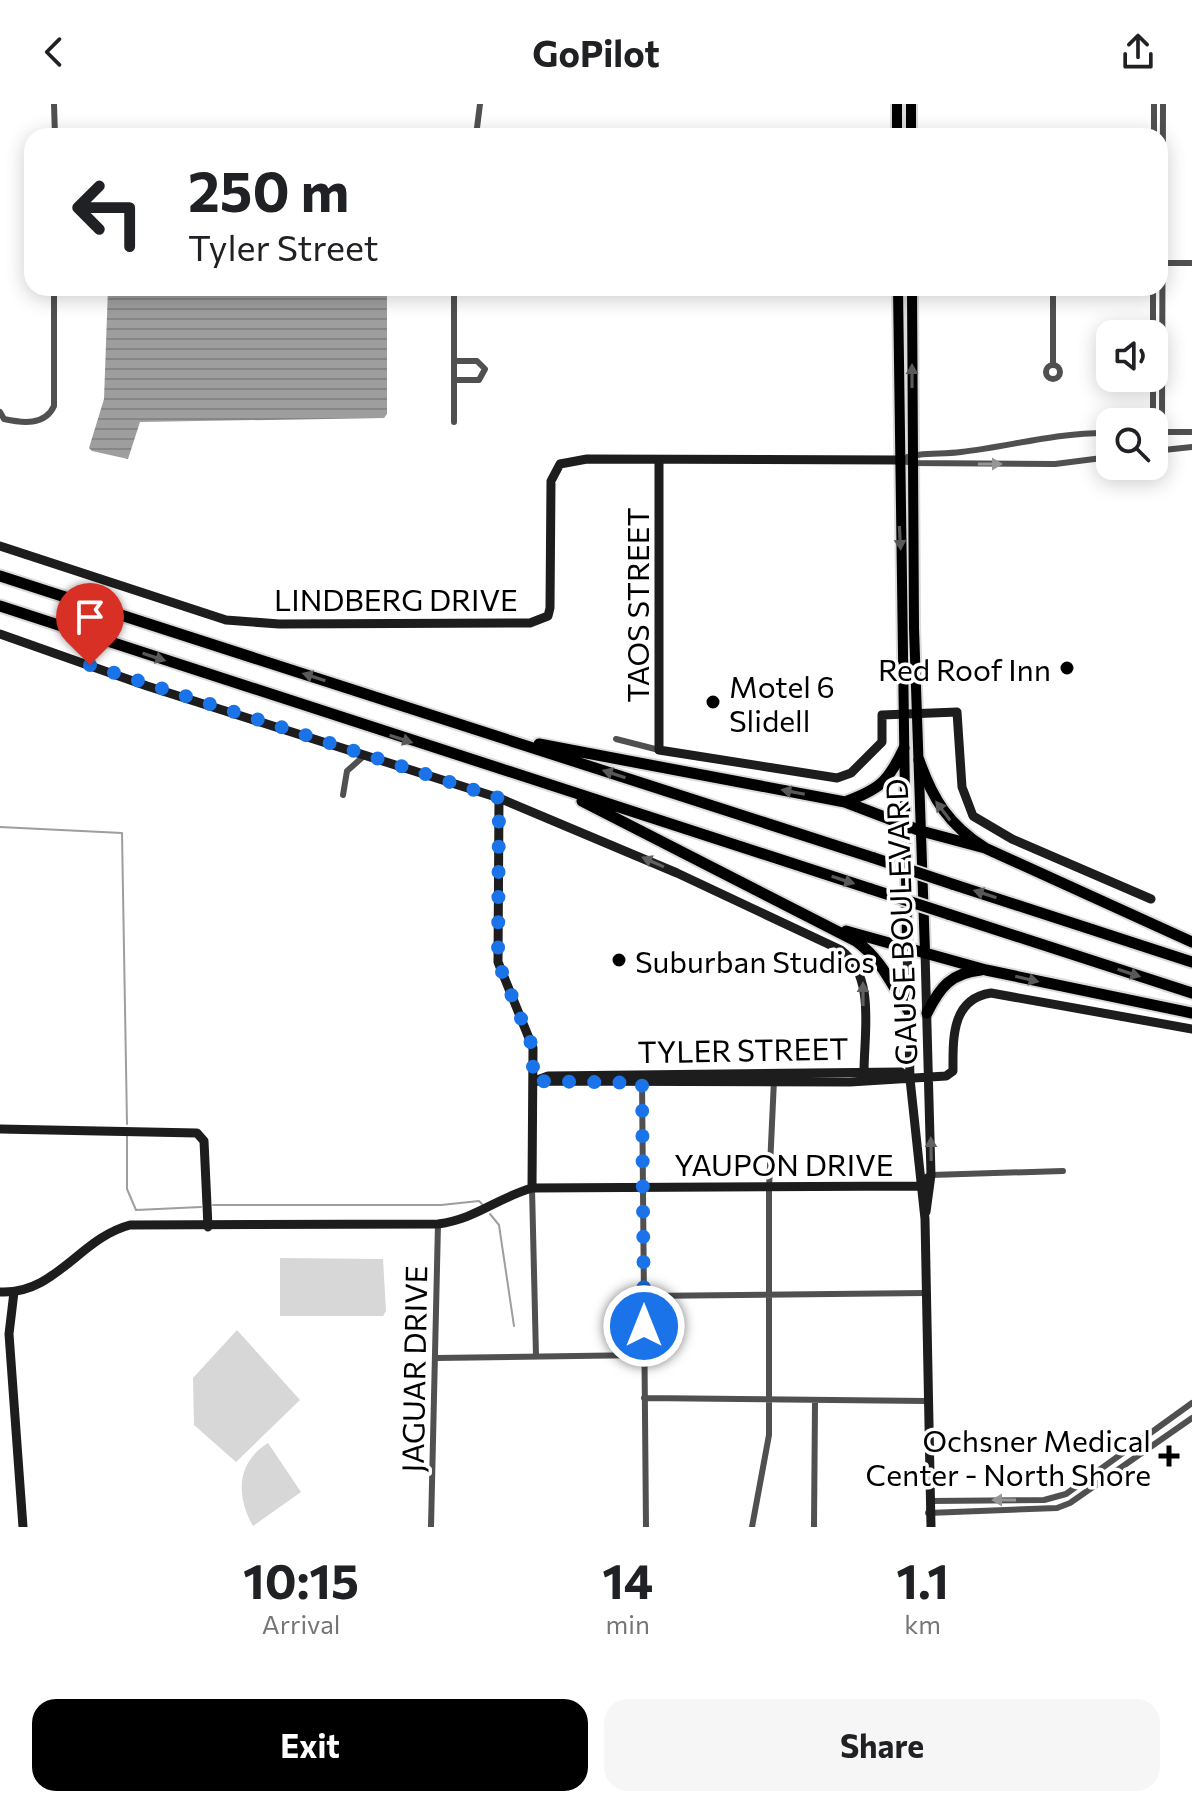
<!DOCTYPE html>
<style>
body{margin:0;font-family:Commissioner,sans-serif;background:#f6f6f6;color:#202124;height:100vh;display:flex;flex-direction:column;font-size:30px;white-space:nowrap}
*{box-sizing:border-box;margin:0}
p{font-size:26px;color:#757577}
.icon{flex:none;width:44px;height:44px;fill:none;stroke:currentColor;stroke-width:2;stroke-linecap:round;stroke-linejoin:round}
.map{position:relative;height:1423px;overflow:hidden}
.drawer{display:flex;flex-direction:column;background:#fff;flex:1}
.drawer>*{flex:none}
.top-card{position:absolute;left:24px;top:24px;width:1144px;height:168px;border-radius:24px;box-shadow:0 4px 20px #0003;background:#fff;color:#202124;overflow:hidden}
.buttons{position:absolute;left:1096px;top:216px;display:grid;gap:16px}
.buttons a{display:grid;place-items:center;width:72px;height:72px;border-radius:16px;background:#fff;box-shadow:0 4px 20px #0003;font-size:40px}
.pin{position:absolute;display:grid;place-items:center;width:68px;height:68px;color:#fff;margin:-82px -34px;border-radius:50% 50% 50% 0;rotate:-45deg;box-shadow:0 0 8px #0007}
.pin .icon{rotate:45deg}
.me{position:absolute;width:88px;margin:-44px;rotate:0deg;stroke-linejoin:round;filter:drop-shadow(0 0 6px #0008)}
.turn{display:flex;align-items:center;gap:28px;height:168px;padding:0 32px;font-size:36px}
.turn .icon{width:104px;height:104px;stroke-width:2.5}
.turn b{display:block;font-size:56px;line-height:68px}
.eta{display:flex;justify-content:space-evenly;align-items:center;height:136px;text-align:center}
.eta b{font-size:48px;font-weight:700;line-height:56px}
.cta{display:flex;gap:16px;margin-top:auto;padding:16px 32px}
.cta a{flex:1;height:92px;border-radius:24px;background:#000;color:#fff;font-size:32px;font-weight:700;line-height:92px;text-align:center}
.cta a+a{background:#f6f6f6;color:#202124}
header{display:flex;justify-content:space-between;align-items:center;height:104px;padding:0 32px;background:#fff;font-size:36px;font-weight:700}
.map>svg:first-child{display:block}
</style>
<header><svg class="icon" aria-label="back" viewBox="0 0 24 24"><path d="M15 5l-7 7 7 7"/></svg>GoPilot<svg class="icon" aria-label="share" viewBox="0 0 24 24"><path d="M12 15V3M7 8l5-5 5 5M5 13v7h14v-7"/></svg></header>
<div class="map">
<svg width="1192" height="1423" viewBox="0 0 1192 1423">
<defs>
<pattern id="water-rules" width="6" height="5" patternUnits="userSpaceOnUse" patternTransform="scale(2)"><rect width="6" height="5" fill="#9e9e9e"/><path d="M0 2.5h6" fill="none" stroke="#868686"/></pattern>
</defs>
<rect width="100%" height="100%" fill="#fff"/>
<!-- green -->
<path fill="#d7d7d7" d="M280,1154L383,1155L386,1207L383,1212H280Z
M237,1226L300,1296L236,1358L194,1321L193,1274Z
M268,1339L301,1388L253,1422C236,1392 236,1359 268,1339Z"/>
<!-- water -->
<path fill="url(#water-rules)" d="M108,184H387V310L384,314L140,318L128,355L92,347L89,344L104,295Z"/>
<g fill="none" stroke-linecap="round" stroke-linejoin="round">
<!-- stream -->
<path stroke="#9e9e9e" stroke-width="2" d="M0,723L122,729L127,1020
M127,1032V1085L136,1106L201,1103
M213,1101H441L479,1097L482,1100
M490,1110L499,1121L514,1222"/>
<defs>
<path id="primary" d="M897,0V32
M911,0V32
M898,184L907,843
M912,184L914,524L925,848"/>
<path id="highway" d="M0,472L874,754
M0,502L871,785
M539,640L845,698L921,727L985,744
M919,656C933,696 949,721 985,744L1192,838
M582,697L856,837C882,856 891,880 908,906
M845,698C880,685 888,678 904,644
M952,780L1192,858
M948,810L1192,889
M846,827L986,866L1192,909
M927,909C940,883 951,869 981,866"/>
</defs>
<!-- primary casing -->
<use href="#primary" stroke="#dbdbdb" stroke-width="14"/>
<!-- highway casing -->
<use href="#highway" stroke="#dbdbdb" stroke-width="15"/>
<!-- street -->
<path stroke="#505050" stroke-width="6" d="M54,0L55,32
M476,32L480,0
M1154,32V0
M1160,159H1192
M1053,184V261
M1153,184V230
M454,257H477L485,265L479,276H454
M1046 268a7 7 0 1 1 14 0a7 7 0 1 1-14 0Z
M1153,274V316H1162L1163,0
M0,308L4,315C22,319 45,322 54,302V184
M454,318V184
M1154,328H1192
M1154,347L1192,343
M899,356C920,347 939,351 961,348C1012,342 1058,328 1110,329
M899,356L912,359L1055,360L1110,353
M616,635L659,646
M343,691L347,667L365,651
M642,975L646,1423
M931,1071L1063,1067
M532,1084L536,1252
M644,1192L926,1189
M436,1254L644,1251
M644,1294L926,1297
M930,1397L1044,1396L1066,1390L1192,1299
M928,1409L1057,1404L1070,1399L1192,1314
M431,1423L438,1120
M752,1423L769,1331V1084L774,976
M814,1423L815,1298"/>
<!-- secondary -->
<path stroke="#1d1d1d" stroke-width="9" d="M659,356V646L837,674L851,669L882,638V611L957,608L962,683L973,712L1012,735L1151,795
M0,442L226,516L279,520L530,519L548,512L550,504L551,377L560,360L587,355L899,356
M0,530L147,582L499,694L677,769L841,846C876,873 864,928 864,968
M499,694L498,858L533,944L532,1084
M907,843L910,975L925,1115L931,1423
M925,848L931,1071L926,1108
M537,976L548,972L901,968L910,975
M533,977L850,978L946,972L953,967C953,935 951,895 991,889L1192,925
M0,1025L197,1029L204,1037L208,1123
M0,1188C55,1191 80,1134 130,1121L438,1120C476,1115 497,1094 532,1084L919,1082L931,1071
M14,1188L9,1230L23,1423"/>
<!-- primary -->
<use href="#primary" stroke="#000" stroke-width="10"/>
<!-- highway -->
<use href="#highway" stroke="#000" stroke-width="11"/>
<defs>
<path id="highway-bridge" d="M874,754L952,780
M871,785L948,810"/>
</defs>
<!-- highway-bridge casing -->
<use href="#highway-bridge" stroke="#dbdbdb" stroke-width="15" stroke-linecap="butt"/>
<!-- highway-bridge -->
<use href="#highway-bridge" stroke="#000" stroke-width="11"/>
</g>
<!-- one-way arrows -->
<defs><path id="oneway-solid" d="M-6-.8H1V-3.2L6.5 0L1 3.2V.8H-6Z" transform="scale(2)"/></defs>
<g fill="#595959">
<use href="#oneway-solid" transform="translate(912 272) rotate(-90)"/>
<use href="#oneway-solid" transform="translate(900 434) rotate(87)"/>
<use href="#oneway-solid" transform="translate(154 553) rotate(18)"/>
<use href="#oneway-solid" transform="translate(314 573) rotate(-162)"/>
<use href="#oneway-solid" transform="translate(401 635) rotate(18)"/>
<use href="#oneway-solid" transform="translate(614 670) rotate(-162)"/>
<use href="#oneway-solid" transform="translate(793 688) rotate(-169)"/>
<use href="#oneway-solid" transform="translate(943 707) rotate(-127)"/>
<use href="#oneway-solid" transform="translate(843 776) rotate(18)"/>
<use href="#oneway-solid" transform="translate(985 790) rotate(-162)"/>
<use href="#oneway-solid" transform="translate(1129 869) rotate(18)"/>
<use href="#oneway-solid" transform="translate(1027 875) rotate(13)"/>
</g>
<g fill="#969696">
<use href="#oneway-solid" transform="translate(990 360)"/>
<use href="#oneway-solid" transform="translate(1004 1396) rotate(180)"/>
</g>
<g fill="#616161">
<use href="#oneway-solid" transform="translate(653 758) rotate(-156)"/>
<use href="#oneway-solid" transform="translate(863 890) rotate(-90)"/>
<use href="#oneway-solid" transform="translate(931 1045) rotate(-91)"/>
</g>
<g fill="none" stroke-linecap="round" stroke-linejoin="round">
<!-- route -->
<path stroke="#1a73e8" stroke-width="14" stroke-dasharray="0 25.2" d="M90,561L499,694L498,858L533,944V977L642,979L644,1222"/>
</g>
<!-- markers -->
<g fill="#000" stroke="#fff" stroke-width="3">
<circle cx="1067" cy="564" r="8"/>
<circle cx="713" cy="598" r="8"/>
<circle cx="619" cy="856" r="8"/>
<path d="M1165 1340h8v8h8v8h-8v8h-8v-8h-8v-8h8z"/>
</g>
<g text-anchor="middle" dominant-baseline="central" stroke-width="7" stroke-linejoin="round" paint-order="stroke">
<!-- street labels -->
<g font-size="30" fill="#000" stroke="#fff">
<text x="396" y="494">LINDBERG DRIVE</text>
<text transform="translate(636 501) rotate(-90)">TAOS STREET</text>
<text transform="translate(900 818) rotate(-92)">GAUSE BOULEVARD</text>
<text transform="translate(743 945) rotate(-1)">TYLER STREET</text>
<text x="784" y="1059">YAUPON DRIVE</text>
<text transform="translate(413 1265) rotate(-89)">JAGUAR DRIVE</text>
</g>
<!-- poi labels -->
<g font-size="30" fill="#000" stroke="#fff" text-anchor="end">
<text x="1051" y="564">Red Roof Inn</text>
<text x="729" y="581" text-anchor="start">Motel 6<tspan x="729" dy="34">Slidell</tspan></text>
<text x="635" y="856" text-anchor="start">Suburban Studios</text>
<text x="1151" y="1335">Ochsner Medical<tspan x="1151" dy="34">Center - North Shore</tspan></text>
</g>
</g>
</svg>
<div class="buttons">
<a><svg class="icon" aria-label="sound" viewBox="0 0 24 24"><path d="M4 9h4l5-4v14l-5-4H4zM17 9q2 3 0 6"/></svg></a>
<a><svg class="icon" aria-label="search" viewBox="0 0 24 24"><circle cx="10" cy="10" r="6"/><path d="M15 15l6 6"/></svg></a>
</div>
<div class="pin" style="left:90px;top:561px;background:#d93025"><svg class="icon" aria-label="arrive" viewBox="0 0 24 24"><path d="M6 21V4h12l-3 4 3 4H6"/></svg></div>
<svg class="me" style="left:644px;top:1222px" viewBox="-20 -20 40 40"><circle r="17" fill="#1a73e8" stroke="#fff" stroke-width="3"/><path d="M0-11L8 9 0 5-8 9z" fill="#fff"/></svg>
<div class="top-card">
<div class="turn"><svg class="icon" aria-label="left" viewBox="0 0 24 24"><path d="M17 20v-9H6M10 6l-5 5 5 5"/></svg><div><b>250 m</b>Tyler Street</div></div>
</div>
</div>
<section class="drawer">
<div class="eta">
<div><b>10:15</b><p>Arrival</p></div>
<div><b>14</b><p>min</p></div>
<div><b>1.1</b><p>km</p></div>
</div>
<div class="cta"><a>Exit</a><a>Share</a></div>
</section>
